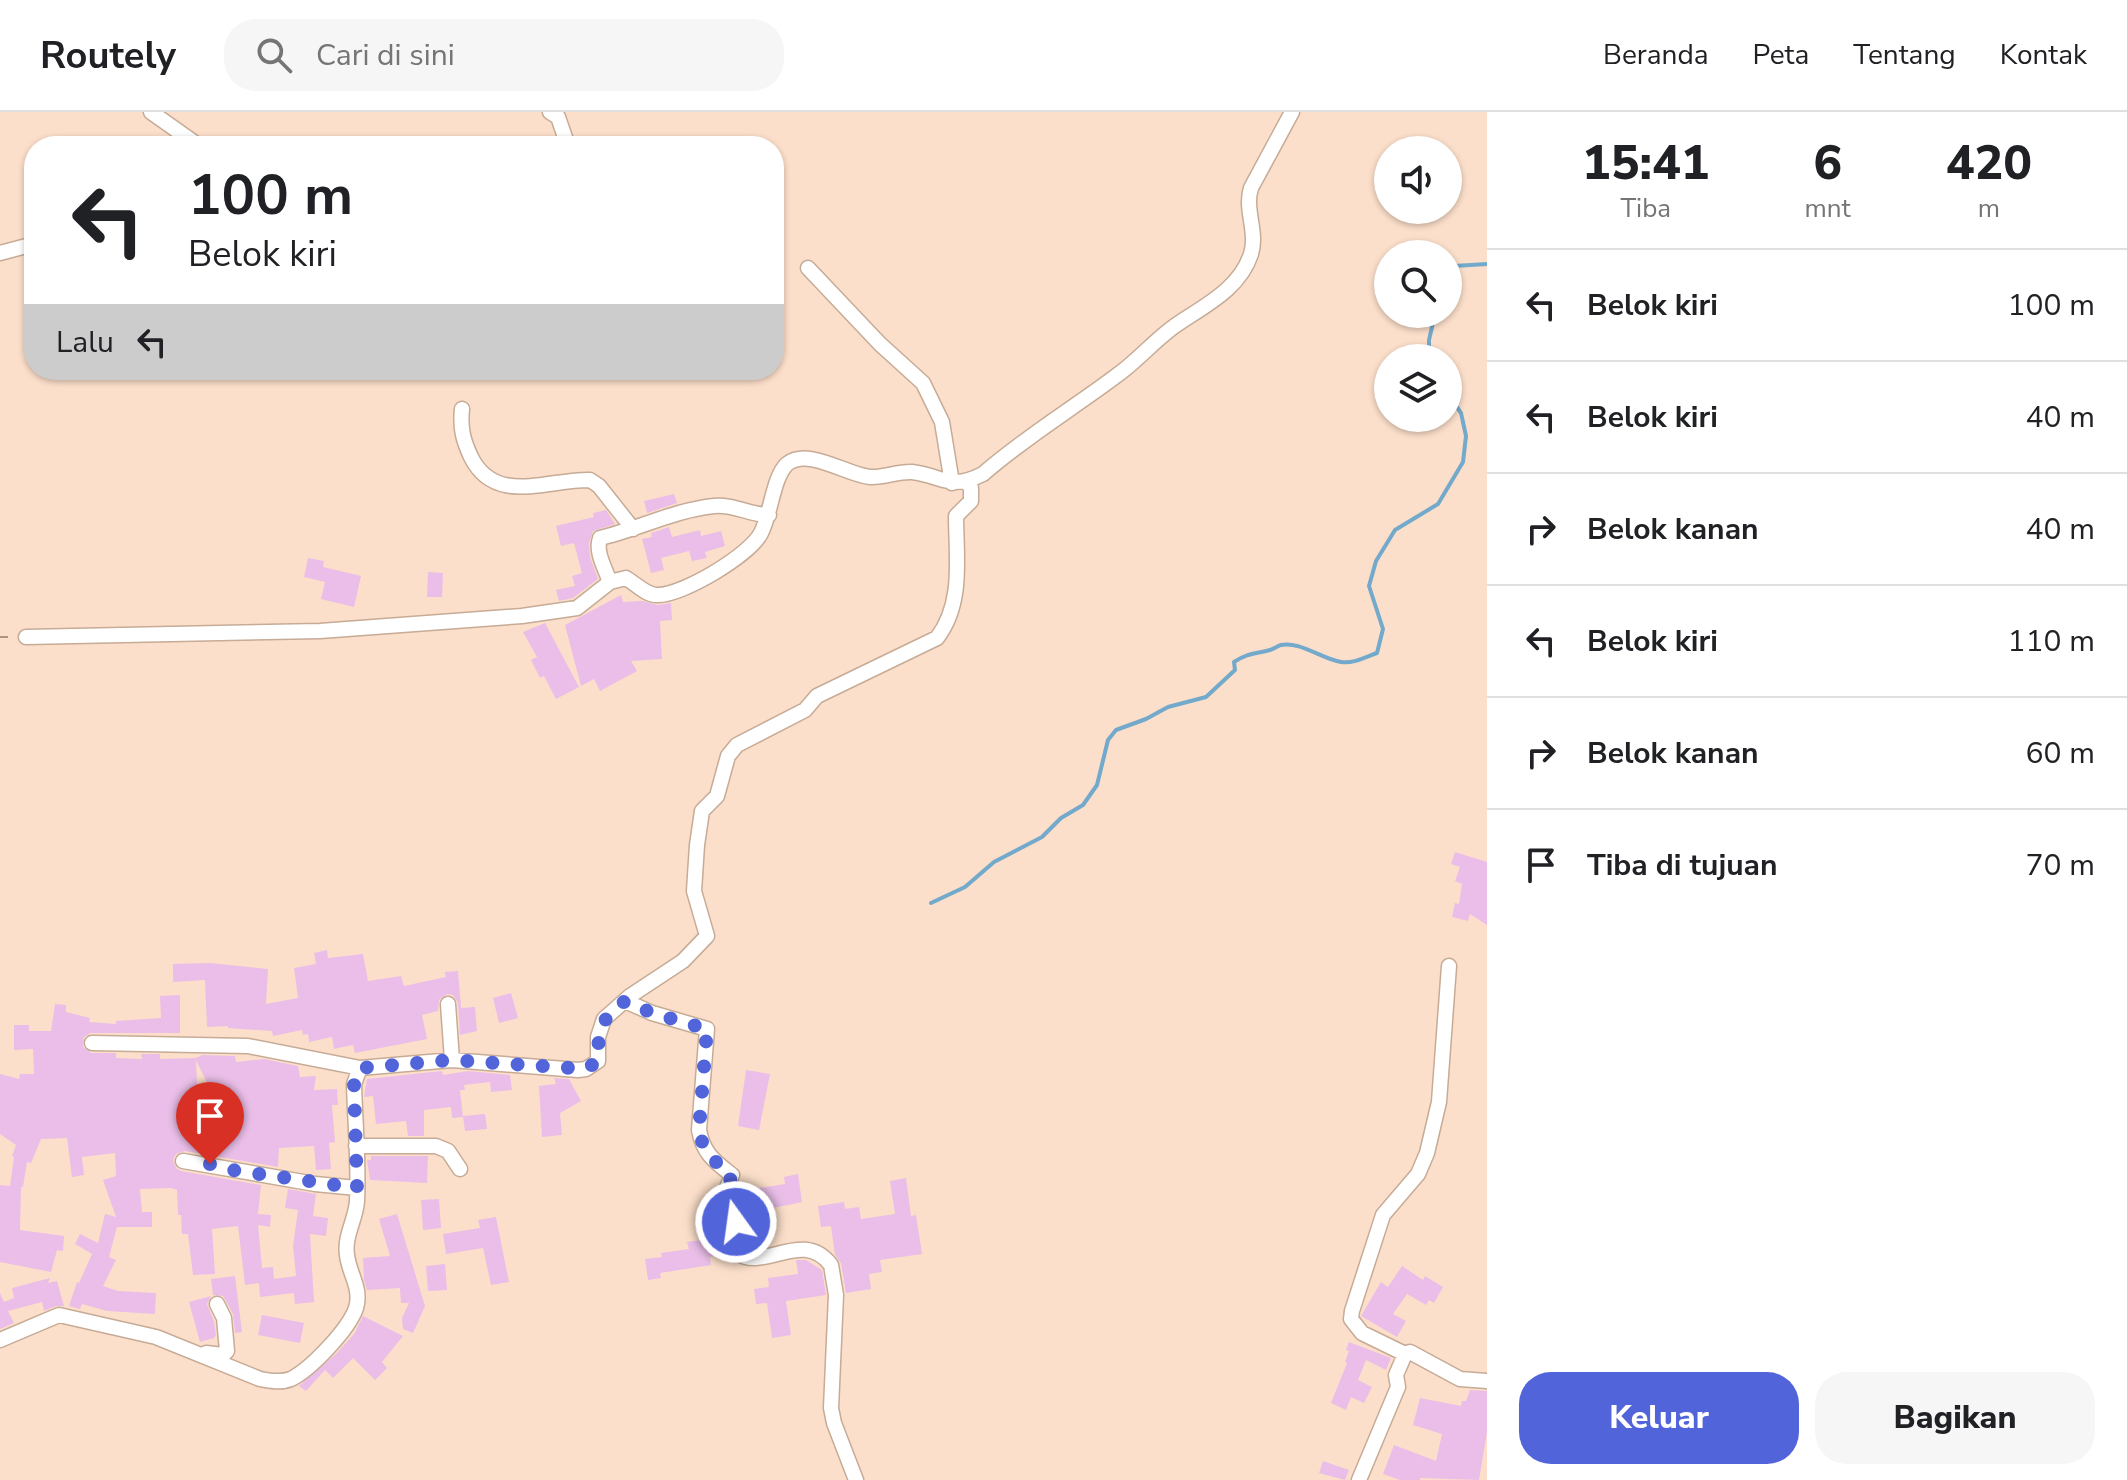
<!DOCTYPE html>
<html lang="id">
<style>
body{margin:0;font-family:"Nunito Sans",sans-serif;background:#f6f6f6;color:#202124;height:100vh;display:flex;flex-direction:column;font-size:30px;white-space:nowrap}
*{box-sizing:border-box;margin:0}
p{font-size:26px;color:#757577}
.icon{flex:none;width:44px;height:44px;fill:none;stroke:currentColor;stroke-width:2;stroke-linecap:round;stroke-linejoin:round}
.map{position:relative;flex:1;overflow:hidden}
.sheet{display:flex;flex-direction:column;background:#fff;width:640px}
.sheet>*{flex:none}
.top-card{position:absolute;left:24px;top:24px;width:760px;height:244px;border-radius:32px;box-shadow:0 2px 6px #0004;background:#fff;color:#202124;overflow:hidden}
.buttons{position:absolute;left:1374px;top:24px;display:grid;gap:16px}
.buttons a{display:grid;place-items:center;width:88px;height:88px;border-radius:50%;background:#fff;box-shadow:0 2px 6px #0004;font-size:40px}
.pin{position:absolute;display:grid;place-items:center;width:68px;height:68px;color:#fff;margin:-82px -34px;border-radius:50% 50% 50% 0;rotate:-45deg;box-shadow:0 0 8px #0007}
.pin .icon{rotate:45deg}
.me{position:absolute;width:88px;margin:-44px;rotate:346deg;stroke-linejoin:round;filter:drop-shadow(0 0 6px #0008)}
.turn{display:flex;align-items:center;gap:28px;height:168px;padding:0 32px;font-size:36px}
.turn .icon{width:104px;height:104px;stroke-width:2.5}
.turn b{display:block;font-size:56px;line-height:68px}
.then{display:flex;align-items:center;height:76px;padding:0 32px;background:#0003;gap:16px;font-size:30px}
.eta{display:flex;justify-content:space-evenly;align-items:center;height:136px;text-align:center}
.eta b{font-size:48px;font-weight:800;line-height:56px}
.button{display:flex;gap:16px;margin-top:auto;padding:16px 32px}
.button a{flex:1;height:92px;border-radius:32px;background:#5264da;color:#fff;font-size:32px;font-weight:800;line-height:92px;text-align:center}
.button a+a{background:#f6f6f6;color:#202124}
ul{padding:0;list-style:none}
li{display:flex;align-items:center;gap:24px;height:112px;padding:0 32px;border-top:2px solid #e0e0e0}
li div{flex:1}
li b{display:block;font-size:30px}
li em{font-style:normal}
header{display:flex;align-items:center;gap:48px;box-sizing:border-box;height:112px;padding:0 40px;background:#fff;border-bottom:2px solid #e0e0e0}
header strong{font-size:38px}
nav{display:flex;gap:44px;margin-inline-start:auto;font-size:28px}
.search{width:560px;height:72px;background:#f6f6f6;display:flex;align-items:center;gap:20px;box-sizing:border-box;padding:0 28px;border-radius:32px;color:#757577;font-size:30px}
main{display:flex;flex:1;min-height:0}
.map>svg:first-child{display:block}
</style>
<header>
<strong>Routely</strong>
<div class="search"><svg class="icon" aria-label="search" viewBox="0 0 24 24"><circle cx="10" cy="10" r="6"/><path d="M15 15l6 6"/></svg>Cari di sini</div>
<nav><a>Beranda</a><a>Peta</a><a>Tentang</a><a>Kontak</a></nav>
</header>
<main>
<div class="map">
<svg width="1487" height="1368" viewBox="0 0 1487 1368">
<rect width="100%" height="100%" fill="#fcdfca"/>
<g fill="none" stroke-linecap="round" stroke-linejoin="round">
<!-- stream -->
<path stroke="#73a9cb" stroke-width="4" d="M1448,165L1454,154L1487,152
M1429,246V228L1435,202
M931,791L965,775L994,750L1042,725L1061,706L1083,693L1097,673L1108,628L1116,618L1146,607L1168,595L1206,585L1235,558L1234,550C1248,541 1255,542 1270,538C1274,537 1277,534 1281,533C1300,529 1322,547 1341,550C1353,552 1366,545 1377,541L1383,517L1369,474L1376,449L1395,418L1438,392L1463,350L1466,324L1461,301L1448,282"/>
</g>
<!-- building -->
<path fill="#eabee8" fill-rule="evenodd" d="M674,382L677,391L647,401L644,389Z
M606,398L615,412L593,419L589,431L590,445L598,467L573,486L559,489L556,478L575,474L572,464L582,461L574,431L561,434L556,414L594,405L593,401Z
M669,415L672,425L700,418L701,424L721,419L725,434L705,440L707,446L692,449L689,439L661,446L664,458L651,461L642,427L652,425L651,421Z
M308,446L324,449L323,455L361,464L354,495L321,487L325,470L304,465Z
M428,460L443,461L442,485H427Z
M621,483L623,490L642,489L658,493L671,491L672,508L660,509L662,547L631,549L637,559L600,579L594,567L581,574L565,513Z
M545,511L579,575L556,587L544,564L540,566L531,548L537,545L523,520Z
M1455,740L1487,750V813L1470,802L1468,809L1452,805L1455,791L1459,792L1462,772L1455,769L1460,755L1451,752Z
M327,838L328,846L363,842L368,869L401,864L404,874L446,865L445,860L458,859L461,896L475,895L477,919L460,923L458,891L453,883L447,882L439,888L438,899L422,903L427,927L355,941L353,933L334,937L332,925L309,930L308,922L303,923L302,918L273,924L272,919L228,916V914L207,915L205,868L173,870V852L210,851L268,857L266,892L298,886L294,856L316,852L314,841Z
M511,881L518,906L499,911L493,886Z
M180,883V921H91L84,925L83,935L91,941H116V946L142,947L141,942H160V947L196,946L202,943L235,944L236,950L264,947L298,954L300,965L316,964L314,978L337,977L338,993H332L335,1030L329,1031L331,1057L316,1058L314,1034L279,1036L278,1055L185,1039L176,1042L173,1048L176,1056L181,1059L261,1073L258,1102L271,1103L270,1115L258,1113L262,1156L273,1155L274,1167L296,1164L293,1134L298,1098L285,1096L288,1077L316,1082L313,1104L328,1106L326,1124L310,1122L314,1190L295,1192L294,1181L260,1185L259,1171L245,1173L238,1114L212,1117L215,1162L193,1163L188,1122H182L181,1103H178L177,1078L171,1076L140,1077L142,1100H152V1115H117L109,1145L116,1148L103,1174L118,1179L156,1181L155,1202L107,1199L82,1192L80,1197L69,1194L77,1170L79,1171L92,1142L75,1132L80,1122L98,1131L105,1102L116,1105L103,1068L116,1064L115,1041L82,1045L84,1063L72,1065L67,1026L41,1027L31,1051L27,1050L23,1075H21L20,1118L64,1124L63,1139L57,1138L51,1160L0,1150V1073L10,1074L14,1045L12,1044L16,1033L0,1022V962L19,967L20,962H34L33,937L14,938V913H29V919H51L55,892L66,893V900L90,906L89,910L116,912V909L161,906L160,884ZM196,948L228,1014L199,1016Z
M746,958L770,962L759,1018L738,1014Z
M442,959L443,963L468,959L510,963L512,978L491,980L490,970L464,973L465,978H460L463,1005L452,1006L451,995L424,998V1024H408L406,1009L376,1012L373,984L364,985L367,967Z
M554,966L569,967L581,989L560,1001L562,1023L542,1025L539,974L556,972Z
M485,1002L487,1017L465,1019L463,1004Z
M371,1044H428L427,1071L370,1068L367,1048H371Z
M798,1062L802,1090L760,1099L761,1104L745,1106L741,1079L785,1072L784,1065Z
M906,1066L911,1104L916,1103L922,1142L880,1148L882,1160L869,1162L871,1177L846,1181L841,1151L835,1143L831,1114L821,1115L818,1094L844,1090L845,1097L859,1095L861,1107L895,1102L890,1069Z
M439,1087L441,1116L423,1118L421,1088Z
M397,1102L425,1194L413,1221L403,1217L402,1206L409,1191H401L400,1176L367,1178L364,1168L363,1146L390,1144L379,1107Z
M496,1105L509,1170L491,1173L483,1136L446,1142L443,1122L480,1116L478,1108Z
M708,1127V1129L726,1127L727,1143L710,1145L711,1153L660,1161L661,1166L648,1168L645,1147L662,1145L661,1141L689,1137L687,1130Z
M796,1148H806L822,1158L826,1183L786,1189L791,1223L772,1226L767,1191L756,1192L754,1177L769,1175L768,1166L798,1162Z
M445,1152L447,1178L428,1179L426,1154Z
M1402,1154L1423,1168L1425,1164L1443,1175L1434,1191L1429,1188L1426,1193L1407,1182L1393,1202L1406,1209L1397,1225L1361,1204L1381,1170L1388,1175Z
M235,1164L242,1220L235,1221L233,1202L223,1184L213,1183L211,1167Z
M50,1166L48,1171L57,1169L64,1194H56L44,1199L42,1190L8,1199L14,1211L0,1217V1181L4,1190L14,1186L12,1176Z
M211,1184L207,1192L214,1209L216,1223L214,1226L200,1230L189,1190Z
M262,1203L304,1211L300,1231L258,1223Z
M363,1204L403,1224L382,1250L387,1256L375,1268L353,1246L333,1266L325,1258L306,1279L299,1274L336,1242L354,1222Z
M1349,1230L1391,1246L1386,1258L1366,1248L1358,1268L1372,1275L1364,1291L1351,1285L1346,1298L1331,1291L1347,1251L1345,1250L1349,1239L1346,1238Z
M1470,1278L1487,1279V1320L1479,1368L1420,1366V1368H1400L1383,1362L1394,1333L1436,1349L1442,1322L1413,1313L1420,1286L1461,1294L1462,1289H1466Z
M1323,1349L1349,1358L1345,1368L1319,1361Z"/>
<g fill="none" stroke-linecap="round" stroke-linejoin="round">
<defs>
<path id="street" d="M151,0L199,34
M550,0L558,5L568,34
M0,141L34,132
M808,156L880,232L923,271L942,310L952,371
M462,297C460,316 463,328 471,345C495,394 548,367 590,368L599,374L633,417
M610,470C605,456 595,440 600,426C638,417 675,398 714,394C734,392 750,403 769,403
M26,525L320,519L522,504L577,496L610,470L626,466C636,472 647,484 658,483C683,483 750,443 761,421C771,402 773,365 787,352C808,335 847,363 870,365C884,366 898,359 912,360C944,364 949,379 983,362C1024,326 1072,297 1116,264C1136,250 1152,231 1172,216C1201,195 1239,179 1251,142C1258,120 1244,97 1251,76L1292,0
M625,889L652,901L707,917L699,1018C703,1041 714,1049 732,1063L723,1086L735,1102L737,1141C764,1160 803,1116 831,1153L836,1183L831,1296L834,1311L856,1368
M448,892L452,948
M92,931L248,934L360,956
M356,1034H436L448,1039L460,1057
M183,1049L315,1072L357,1076
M0,1228L59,1203L156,1225L260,1267C270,1269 281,1271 291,1267C311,1257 349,1217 356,1196C362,1176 349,1162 347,1143C344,1124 356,1107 357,1089C359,1050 355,1011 354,972L360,956L452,948L578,958L586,957L598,949V925L604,907L630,884L683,849L707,824L694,779L697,733L702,699L717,684L728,644L737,633L805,598L817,584L937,526C964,491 956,444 956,404L971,389V376L967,370
M206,1241L223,1243L227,1239L224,1206L217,1192
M1405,1242L1362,1221L1351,1207L1352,1199L1383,1103L1418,1062L1427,1041L1439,990L1449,854
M1359,1368L1398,1275L1396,1263L1405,1242L1410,1240L1460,1267L1487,1269"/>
</defs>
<!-- street casing -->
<use href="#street" stroke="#c6ab96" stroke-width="17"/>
<!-- path -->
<path stroke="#aa9484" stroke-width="2" stroke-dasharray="8 4" stroke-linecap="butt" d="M0,525H11"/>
<!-- street -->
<use href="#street" stroke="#fff" stroke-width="14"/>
</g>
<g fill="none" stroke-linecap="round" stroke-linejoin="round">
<!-- route -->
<path stroke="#5264da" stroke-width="14" stroke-dasharray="0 25.2" d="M210,1052L225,1057L357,1076L354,972L360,956L452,948L586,957L598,949C599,914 597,913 625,889L652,901L707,917L699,1018C703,1041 714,1049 732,1063L723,1086L732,1096L736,1110"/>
</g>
</svg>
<div class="buttons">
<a><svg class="icon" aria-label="sound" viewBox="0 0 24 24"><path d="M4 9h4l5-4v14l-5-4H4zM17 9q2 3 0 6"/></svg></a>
<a><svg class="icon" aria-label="search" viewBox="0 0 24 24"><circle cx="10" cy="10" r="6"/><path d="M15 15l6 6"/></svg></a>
<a><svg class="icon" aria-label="layers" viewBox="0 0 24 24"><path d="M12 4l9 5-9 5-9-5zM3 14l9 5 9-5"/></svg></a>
</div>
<div class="pin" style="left:210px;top:1052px;background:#d93025"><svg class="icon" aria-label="arrive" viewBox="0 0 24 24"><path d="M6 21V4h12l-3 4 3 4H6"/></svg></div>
<svg class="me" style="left:736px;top:1110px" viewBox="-20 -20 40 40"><circle r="17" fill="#5264da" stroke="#fff" stroke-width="3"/><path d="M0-11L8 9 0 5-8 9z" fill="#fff"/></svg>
<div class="top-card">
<div class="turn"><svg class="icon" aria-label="left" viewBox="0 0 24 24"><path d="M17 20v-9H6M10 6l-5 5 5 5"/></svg><div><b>100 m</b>Belok kiri</div></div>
<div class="then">Lalu<svg class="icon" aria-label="left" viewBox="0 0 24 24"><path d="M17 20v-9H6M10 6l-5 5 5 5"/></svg></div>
</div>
</div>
<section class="sheet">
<div class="eta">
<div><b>15:41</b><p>Tiba</p></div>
<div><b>6</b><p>mnt</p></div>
<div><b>420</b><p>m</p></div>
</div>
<ul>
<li><svg class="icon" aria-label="left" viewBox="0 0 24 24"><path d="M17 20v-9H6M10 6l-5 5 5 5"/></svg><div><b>Belok kiri</b></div><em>100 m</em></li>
<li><svg class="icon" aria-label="left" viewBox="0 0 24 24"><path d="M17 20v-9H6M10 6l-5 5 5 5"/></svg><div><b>Belok kiri</b></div><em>40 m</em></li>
<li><svg class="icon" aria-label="right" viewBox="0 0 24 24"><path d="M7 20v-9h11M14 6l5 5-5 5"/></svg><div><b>Belok kanan</b></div><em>40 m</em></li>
<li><svg class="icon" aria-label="left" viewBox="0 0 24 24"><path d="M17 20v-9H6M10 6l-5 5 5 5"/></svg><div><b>Belok kiri</b></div><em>110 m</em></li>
<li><svg class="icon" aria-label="right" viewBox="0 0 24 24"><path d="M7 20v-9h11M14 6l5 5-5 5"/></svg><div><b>Belok kanan</b></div><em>60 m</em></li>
<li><svg class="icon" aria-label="arrive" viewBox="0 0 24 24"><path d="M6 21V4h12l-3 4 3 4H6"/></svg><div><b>Tiba di tujuan</b></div><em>70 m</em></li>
</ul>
<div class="button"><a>Keluar</a><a>Bagikan</a></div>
</section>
</main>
